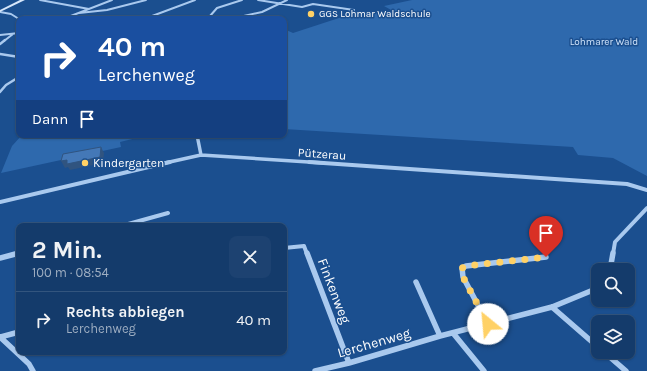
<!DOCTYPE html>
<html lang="de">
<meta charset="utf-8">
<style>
body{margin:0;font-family:Karla,sans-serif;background:#1d4271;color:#f1f3f6;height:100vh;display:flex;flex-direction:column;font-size:15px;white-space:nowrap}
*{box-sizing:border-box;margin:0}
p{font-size:13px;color:#9dadc1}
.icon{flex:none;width:22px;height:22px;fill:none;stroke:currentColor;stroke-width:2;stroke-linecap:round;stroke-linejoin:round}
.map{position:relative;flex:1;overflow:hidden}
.panel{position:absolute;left:16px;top:223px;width:271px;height:132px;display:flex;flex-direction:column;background:#143b6b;border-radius:8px;box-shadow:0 1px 3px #0004,0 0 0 1px #33557e}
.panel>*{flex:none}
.guide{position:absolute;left:16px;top:16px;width:271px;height:122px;border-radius:8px;box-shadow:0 1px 3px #0004,0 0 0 1px #33557e;background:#1a4fa0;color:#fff;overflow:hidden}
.fabs{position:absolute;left:591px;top:263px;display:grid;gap:8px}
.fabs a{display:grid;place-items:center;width:44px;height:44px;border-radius:8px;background:#143b6b;box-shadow:0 1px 3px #0004,0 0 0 1px #33557e;font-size:20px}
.pin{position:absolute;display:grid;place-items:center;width:34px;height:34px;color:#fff;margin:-41px -17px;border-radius:50% 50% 50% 0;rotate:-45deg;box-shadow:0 0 4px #0007}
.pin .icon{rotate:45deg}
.me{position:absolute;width:44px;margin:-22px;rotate:332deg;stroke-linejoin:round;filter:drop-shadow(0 0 3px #0008)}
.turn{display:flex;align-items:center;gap:14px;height:84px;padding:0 16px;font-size:18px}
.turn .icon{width:52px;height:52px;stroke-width:2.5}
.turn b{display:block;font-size:28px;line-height:34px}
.then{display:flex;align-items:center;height:38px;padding:0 16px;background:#0003;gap:8px;font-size:15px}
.round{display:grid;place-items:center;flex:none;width:42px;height:42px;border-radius:8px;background:#1d4271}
.headline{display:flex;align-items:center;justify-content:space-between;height:68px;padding:0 16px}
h1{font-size:24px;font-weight:700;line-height:30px}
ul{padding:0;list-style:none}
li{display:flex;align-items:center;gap:12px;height:56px;padding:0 16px;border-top:1px solid #33557e}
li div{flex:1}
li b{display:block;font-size:15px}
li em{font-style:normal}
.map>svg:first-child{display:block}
</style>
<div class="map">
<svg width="647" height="371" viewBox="0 0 647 371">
<rect width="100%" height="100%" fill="#1b4f8f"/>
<!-- green -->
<path fill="#2e69ad" d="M412,0H647V176L613,158L578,155L573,147L284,129V29L293,33L342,17L393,11L384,6Z
M22,135H149L120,142L121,147L1,173L12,146Z"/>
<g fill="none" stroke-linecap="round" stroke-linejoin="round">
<!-- street-far4 -->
<path stroke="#a9c9ee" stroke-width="2" d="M40,0L89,9
M258,0L302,7L313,4L354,10
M0,12L11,14L19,19
M79,13L107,10L146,0
M63,19L112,0
M144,19L195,0
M215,19L210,16L217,8L242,0
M230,19L262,12L287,0
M0,35L19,33
M4,41L13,34"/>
<!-- street-far3 -->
<path stroke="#a9c9ee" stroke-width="2.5" d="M0,44L5,40
M0,54L19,57
M0,92L6,85L19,77"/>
<!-- street-far2 -->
<path stroke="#a9c9ee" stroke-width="3.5" d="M197,135L201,155
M165,163L201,155L324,163"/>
<!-- street-far1 -->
<path stroke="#a9c9ee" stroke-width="4" d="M309,162L627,184L647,190
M0,202L170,162
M121,226L168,213
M284,248L304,246L307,254
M17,254L19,253
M613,254L615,242L647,208"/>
<!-- street -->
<path stroke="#a9c9ee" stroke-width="5.5" d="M307,253L349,363
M0,258L19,253
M610,270L613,253
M416,282L440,336
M552,307L598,347
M488,324L463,277L462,268L466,266L546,257
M453,333L484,371
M0,337L29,364L33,371
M0,337L19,332
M604,352L626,371
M315,371L349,363L440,336L552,307L598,288"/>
<!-- secondary -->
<path fill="#d6e6fa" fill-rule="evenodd" d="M20,0H25L0,12V10Z"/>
</g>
<!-- shaded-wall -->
<path fill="#305480" d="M101,147L104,153L103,163L70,170L68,167L65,168L61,161L67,160Z"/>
<!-- building -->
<path fill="#4478b7" stroke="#305480" d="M101,147L100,157L67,164V160L61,161L63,154Z"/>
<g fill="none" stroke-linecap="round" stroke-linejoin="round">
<!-- route -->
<path stroke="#ffd166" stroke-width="7" stroke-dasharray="0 12.6" d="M488,324L463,277L462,268L466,266L546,257"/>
</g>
<!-- markers -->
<g fill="#ffd166" stroke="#1b4f8f" stroke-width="1.5">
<circle cx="311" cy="14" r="4"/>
<circle cx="85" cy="163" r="4"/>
</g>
<g text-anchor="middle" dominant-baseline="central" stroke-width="3" stroke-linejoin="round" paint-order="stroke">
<!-- far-poi labels -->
<g font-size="10" fill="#fff" stroke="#1b4f8f" text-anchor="start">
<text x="319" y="14">GGS Lohmar Waldschule</text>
</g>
<!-- far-park labels -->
<g font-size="10" fill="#cfe3fa" stroke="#1b4f8f">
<text x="604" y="42">Lohmarer Wald</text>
</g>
<!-- street labels -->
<g font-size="12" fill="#fff" stroke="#1b4f8f">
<text transform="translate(322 154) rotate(4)">Pützerau</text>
</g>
<!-- poi labels -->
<g font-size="12" fill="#fff" stroke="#1b4f8f" text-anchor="start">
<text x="93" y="163">Kindergarten</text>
</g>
<!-- near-street labels -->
<g font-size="14" fill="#fff" stroke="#1b4f8f">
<text transform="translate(334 291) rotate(69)">Finkenweg</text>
<text transform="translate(374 343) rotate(-16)">Lerchenweg</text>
</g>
</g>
</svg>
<div class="fabs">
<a><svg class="icon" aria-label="search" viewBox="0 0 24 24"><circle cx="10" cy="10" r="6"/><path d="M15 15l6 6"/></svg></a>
<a><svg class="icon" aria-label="layers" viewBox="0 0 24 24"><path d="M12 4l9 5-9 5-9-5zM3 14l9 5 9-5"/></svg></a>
</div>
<div class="pin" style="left:546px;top:257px;background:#d93025"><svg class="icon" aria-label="arrive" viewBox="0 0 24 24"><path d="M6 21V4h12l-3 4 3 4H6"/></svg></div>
<svg class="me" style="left:488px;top:324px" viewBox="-20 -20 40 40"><circle r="19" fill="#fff"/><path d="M0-13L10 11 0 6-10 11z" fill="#ffd166"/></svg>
<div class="guide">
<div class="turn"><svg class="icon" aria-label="right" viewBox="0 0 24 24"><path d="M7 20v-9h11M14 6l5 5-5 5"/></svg><div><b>40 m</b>Lerchenweg</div></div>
<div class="then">Dann<svg class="icon" aria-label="arrive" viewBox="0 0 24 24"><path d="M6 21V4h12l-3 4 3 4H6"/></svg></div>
</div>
<section class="panel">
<div class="headline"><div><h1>2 Min.</h1><p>100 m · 08:54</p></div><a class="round"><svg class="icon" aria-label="close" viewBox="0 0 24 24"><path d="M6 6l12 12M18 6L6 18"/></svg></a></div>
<ul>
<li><svg class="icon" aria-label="right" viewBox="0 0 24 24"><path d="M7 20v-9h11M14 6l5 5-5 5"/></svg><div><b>Rechts abbiegen</b><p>Lerchenweg</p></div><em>40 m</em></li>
</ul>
</section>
</div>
